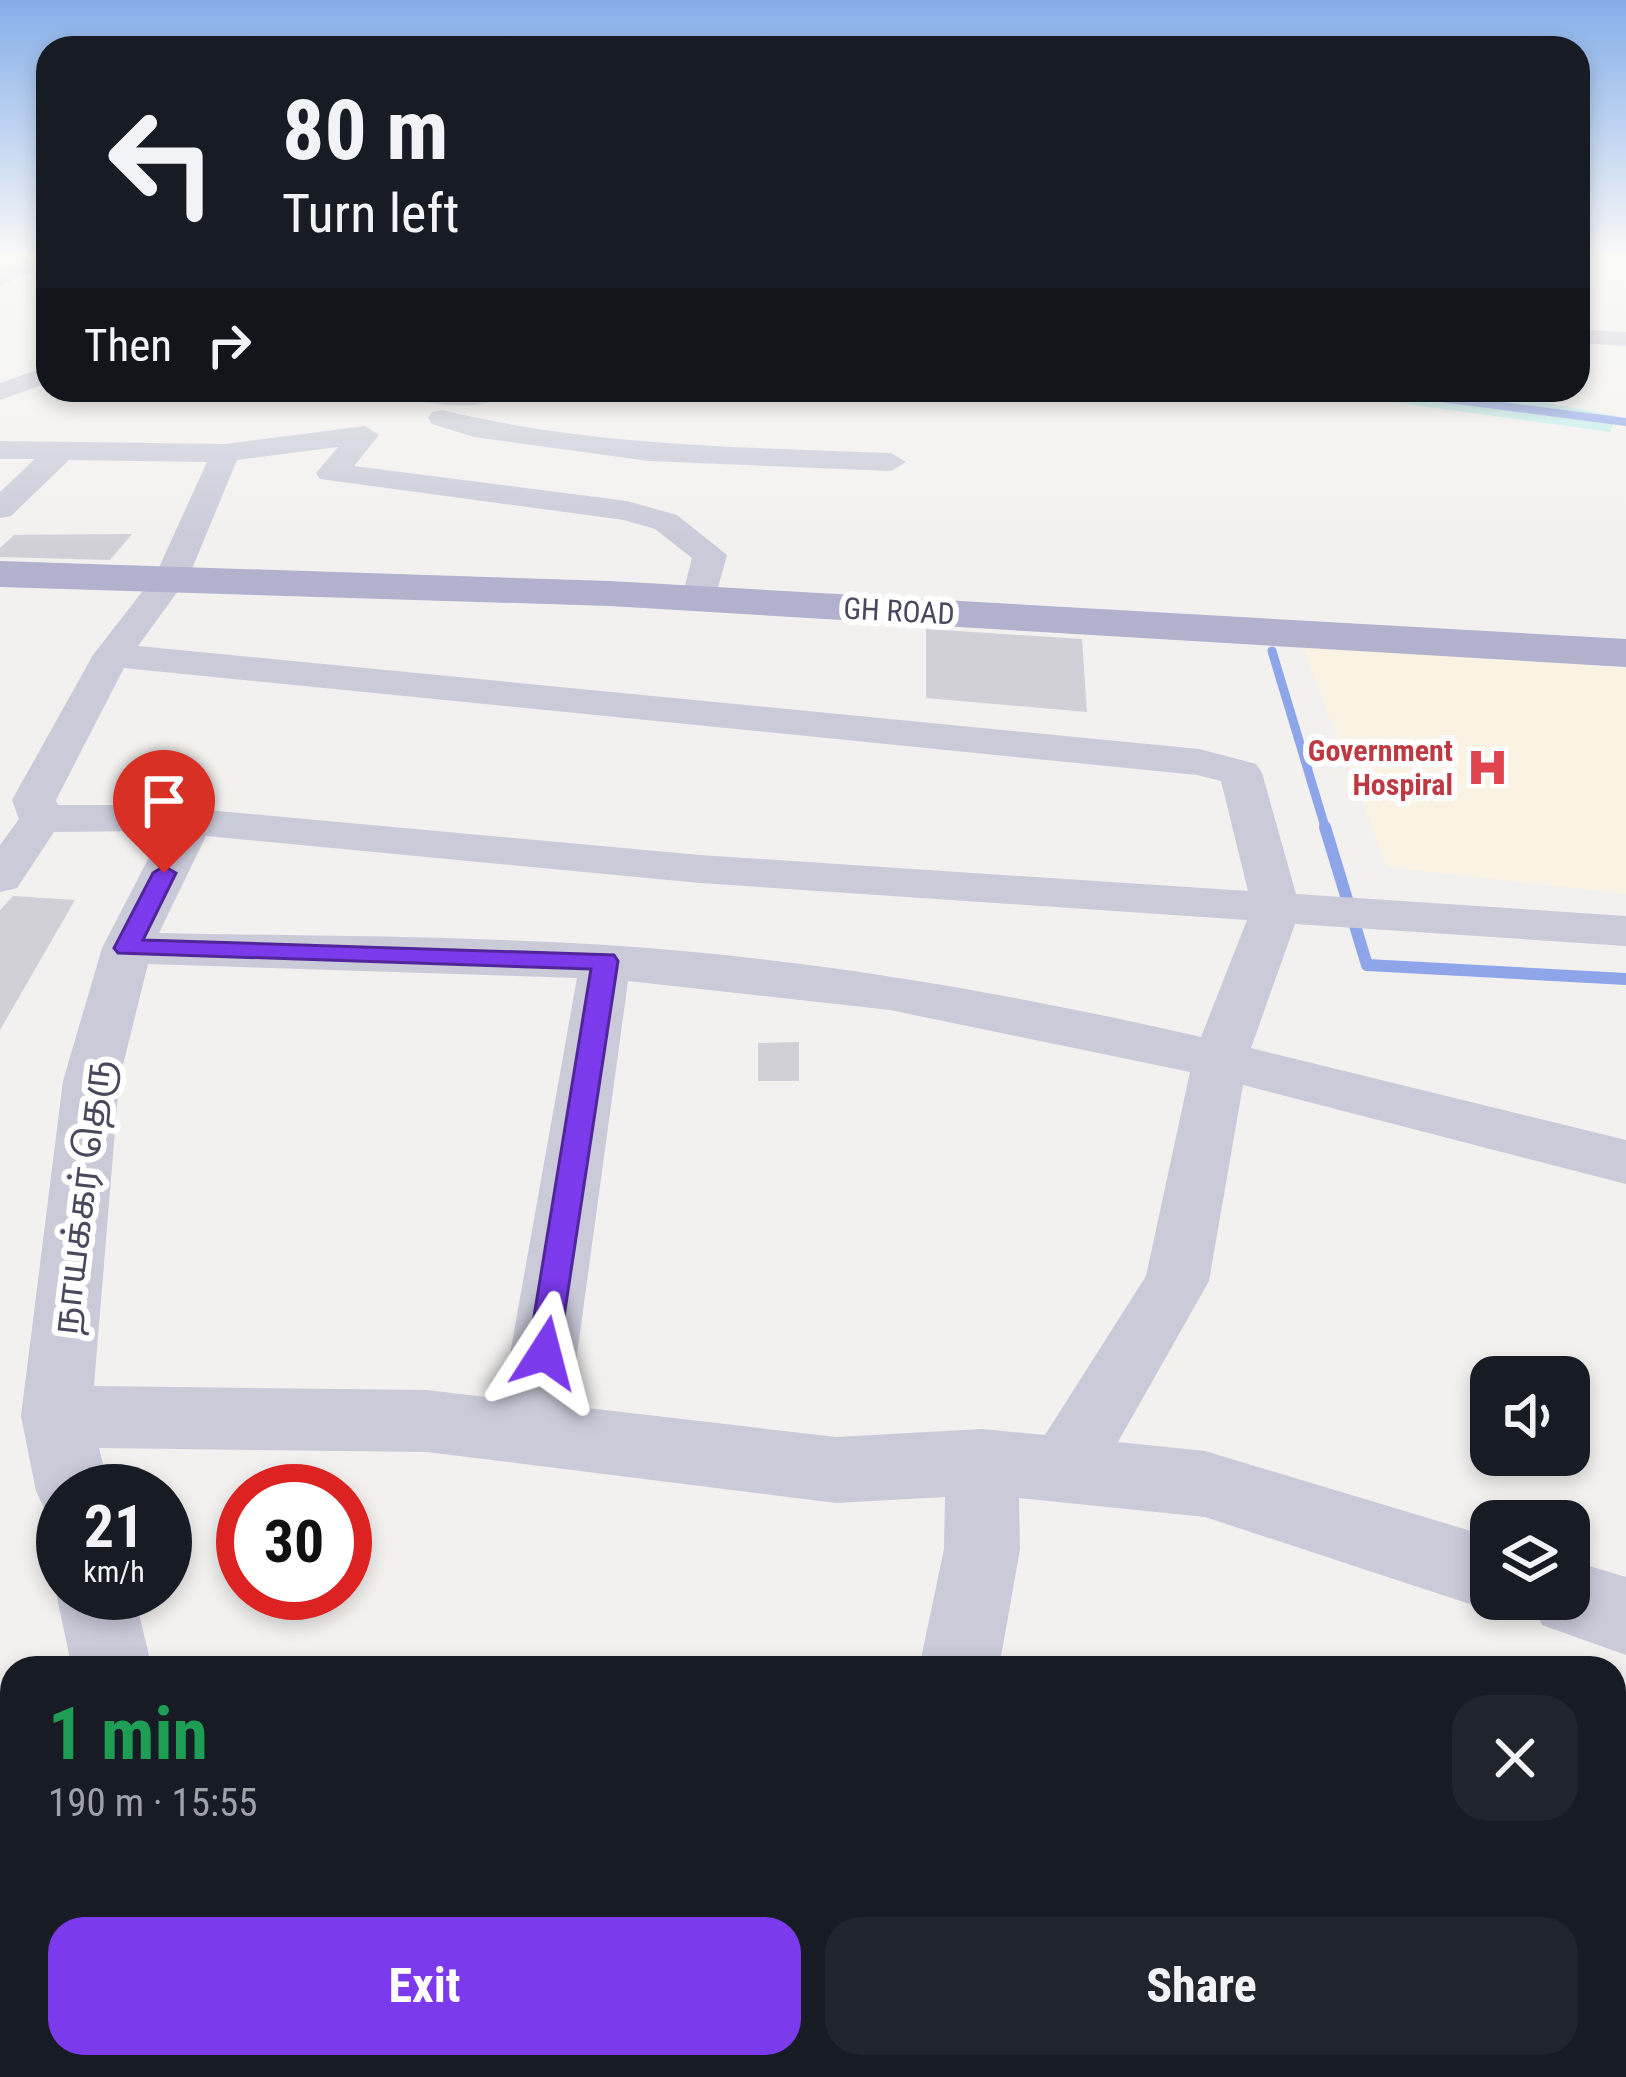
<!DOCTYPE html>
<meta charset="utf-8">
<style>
body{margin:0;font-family:"Roboto Condensed","Noto Sans Tamil",sans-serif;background:#20242c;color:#f1f3f6;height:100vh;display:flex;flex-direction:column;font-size:45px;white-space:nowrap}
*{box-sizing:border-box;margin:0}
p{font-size:39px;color:#9ea1a6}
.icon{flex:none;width:66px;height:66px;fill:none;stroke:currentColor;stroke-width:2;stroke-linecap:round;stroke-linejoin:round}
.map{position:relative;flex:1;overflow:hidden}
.side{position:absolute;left:0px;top:1656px;width:1626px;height:423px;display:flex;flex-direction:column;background:#171b24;border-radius:36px 36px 0 0;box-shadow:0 6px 18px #0003}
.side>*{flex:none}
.hud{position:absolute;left:36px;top:36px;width:1554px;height:366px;border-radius:36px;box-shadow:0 6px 18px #0003;background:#171b24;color:#f1f3f6;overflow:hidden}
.controls{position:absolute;left:1470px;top:1356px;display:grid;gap:24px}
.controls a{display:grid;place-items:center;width:120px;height:120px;border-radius:24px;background:#171b24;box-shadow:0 6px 18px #0003;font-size:60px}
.speed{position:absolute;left:36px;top:1464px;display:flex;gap:24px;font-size:60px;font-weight:700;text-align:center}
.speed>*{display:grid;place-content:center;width:156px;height:156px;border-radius:50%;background:#171b24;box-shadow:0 6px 18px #0003;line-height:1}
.speed small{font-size:30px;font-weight:400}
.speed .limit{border:18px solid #d22;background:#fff;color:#111}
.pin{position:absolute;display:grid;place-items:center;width:102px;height:102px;color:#fff;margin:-123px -51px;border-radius:50% 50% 50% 0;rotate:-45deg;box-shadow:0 0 12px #0007}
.pin .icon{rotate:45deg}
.me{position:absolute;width:132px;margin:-66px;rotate:9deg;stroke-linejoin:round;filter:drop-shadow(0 0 9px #0008)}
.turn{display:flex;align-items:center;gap:42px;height:252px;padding:0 48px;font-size:54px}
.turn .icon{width:156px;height:156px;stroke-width:2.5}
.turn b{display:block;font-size:84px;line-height:102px}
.then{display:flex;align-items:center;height:114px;padding:0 48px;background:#0003;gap:24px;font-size:45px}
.round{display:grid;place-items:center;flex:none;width:126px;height:126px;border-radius:36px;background:#20242c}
.head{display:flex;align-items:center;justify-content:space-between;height:204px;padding:0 48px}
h1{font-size:72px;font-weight:700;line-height:90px;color:#1e9e55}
.cta{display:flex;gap:24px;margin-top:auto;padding:24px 48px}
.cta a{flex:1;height:138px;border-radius:36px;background:#7c3aed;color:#fff;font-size:48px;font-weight:700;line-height:138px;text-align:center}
.cta a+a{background:#20242c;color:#f1f3f6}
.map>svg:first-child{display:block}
</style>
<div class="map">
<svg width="1626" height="2077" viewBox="0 0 1626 2077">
<rect width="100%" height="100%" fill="#f2f1f0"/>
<!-- medical -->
<path fill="#faf2e2" d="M1301,644L1626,668V894L1387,867Z"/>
<!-- green -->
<path fill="#c0eeeb" d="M1306,390H1510L1517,397L1616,416L1610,432Z"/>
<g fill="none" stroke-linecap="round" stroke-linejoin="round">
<!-- stream-far3 -->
<path stroke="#8fa5ea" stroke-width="6" d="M1380,390L1456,400"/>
<!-- stream-far2 -->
<path stroke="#8fa5ea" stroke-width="8" d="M1433,397L1626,422"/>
<!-- stream-far1 -->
<path stroke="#8fa5ea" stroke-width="9" d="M1272,651L1326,830"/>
<!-- stream -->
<path stroke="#8fa5ea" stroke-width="12" d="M1325,827L1367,965L1626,979"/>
</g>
<!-- building -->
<path fill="#d1cfd7" d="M132,534L110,560L0,557V548L14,535Z
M926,629L1082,639L1087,712L926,698Z
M13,896L75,900L0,1030V910Z
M799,1042V1081H758V1043Z"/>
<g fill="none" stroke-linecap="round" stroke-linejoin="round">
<!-- minor -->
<path fill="#cacad9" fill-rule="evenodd" d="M48,253V266L0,285V270Z
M1578,329L1626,332V346L1578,343Z
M48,366V383L0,400V383Z
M386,390L492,393L495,399C481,412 401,403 386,390Z
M442,410C589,446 740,447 891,453L906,462L891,471L649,461L474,437L432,424L428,418L432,412Z
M365,426L379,435L354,466L627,501L677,515L727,555L712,609H686L681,601L692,558L655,529L624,520L320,479L316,473L338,447L237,460L189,576L138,646L1199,749L1256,764L1262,773L1296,894L1626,916V946L1295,924L1251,1048L1626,1140V1184L1243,1085L1209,1281L1118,1442L1205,1451L1491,1537V1599L1518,1600L1491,1611L1205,1517L1019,1498L1020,1549L999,1668H919L944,1549L945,1497L836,1503L427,1452L99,1448L110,1491H63V1521L47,1515L36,1491L21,1416L63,1081L102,948L158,840L144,831L54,832L17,888L0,892V845L19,819L12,800L93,655L156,574L207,462L69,460L11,516L0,518V492L35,459H0V441L225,444ZM124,668L1197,775L1221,781L1248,891L700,855L153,805H58L56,800ZM206,836L700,883L1247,920L1201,1037C1006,992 807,958 606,945C459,936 308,936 159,933ZM148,964L577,978L502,1399L427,1390L94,1386L119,1081ZM628,981L890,1010L1190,1072L1146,1276L1045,1435L982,1429L836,1437L570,1406Z
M1569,1560L1626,1577V1655L1542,1625L1531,1599H1569Z
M63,1577V1593H134L152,1668H72L56,1593Z
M153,2067H251L253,2077H155Z
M835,2067H933L931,2077H833Z"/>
<!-- major -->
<path fill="#b2b1ce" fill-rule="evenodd" d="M0,561L610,581L1626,639V667L610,606L0,587Z"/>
</g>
<!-- sky -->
<linearGradient id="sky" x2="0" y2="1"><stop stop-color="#84aee9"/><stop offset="0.47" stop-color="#f9f9f8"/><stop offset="1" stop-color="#f9f9f8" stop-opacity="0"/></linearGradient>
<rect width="1626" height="544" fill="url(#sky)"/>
<!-- route -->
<path fill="#7c3aed" stroke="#51269a" stroke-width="3" d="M164,866L176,873L143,940L614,955L618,961L557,1363L545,1367L533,1363L528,1353L591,969L118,953L114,948L153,873Z"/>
<!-- icons -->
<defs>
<symbol id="hospital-bare" viewBox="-9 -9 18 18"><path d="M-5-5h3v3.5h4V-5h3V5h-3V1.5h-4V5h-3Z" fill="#e0444e" stroke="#fff" stroke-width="2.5" paint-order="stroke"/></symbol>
</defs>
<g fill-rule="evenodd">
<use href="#hospital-bare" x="1458" y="738" width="59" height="59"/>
</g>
<g text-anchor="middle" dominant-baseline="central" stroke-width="12" stroke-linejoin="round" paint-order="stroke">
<!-- far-street labels -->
<g font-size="30" fill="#49485d" stroke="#fff">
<text transform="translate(899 611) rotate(3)">GH ROAD</text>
</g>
<!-- far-health labels -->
<g font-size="30" font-weight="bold" fill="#be3a42" stroke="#fff" text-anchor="end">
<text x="1453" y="750">Government<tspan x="1453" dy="34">Hospiral</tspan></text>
</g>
<!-- street labels -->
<g font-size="36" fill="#49485d" stroke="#fff">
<text transform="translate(82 1197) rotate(-83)">நாயக்கர் தெரு</text>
</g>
</g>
</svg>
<div class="controls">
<a><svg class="icon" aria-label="sound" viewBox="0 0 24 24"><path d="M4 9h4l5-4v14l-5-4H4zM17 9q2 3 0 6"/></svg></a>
<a><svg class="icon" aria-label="layers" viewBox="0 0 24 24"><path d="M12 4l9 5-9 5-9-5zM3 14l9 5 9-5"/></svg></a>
</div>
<div class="speed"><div>21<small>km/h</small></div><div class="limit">30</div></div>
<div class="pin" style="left:164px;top:873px;background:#d93025"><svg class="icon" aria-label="arrive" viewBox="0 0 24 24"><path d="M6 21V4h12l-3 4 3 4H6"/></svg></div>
<svg class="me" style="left:545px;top:1353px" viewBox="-20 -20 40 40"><path d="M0-17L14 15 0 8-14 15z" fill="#7c3aed" stroke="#fff" stroke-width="4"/></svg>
<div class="hud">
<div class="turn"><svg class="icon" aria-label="left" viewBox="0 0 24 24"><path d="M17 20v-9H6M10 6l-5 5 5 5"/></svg><div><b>80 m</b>Turn left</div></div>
<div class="then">Then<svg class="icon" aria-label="right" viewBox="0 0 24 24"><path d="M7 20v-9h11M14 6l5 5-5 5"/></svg></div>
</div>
<section class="side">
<div class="head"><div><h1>1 min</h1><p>190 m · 15:55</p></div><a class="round"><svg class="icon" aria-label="close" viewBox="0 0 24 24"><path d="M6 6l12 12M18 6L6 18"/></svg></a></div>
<div class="cta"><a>Exit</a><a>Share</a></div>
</section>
</div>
